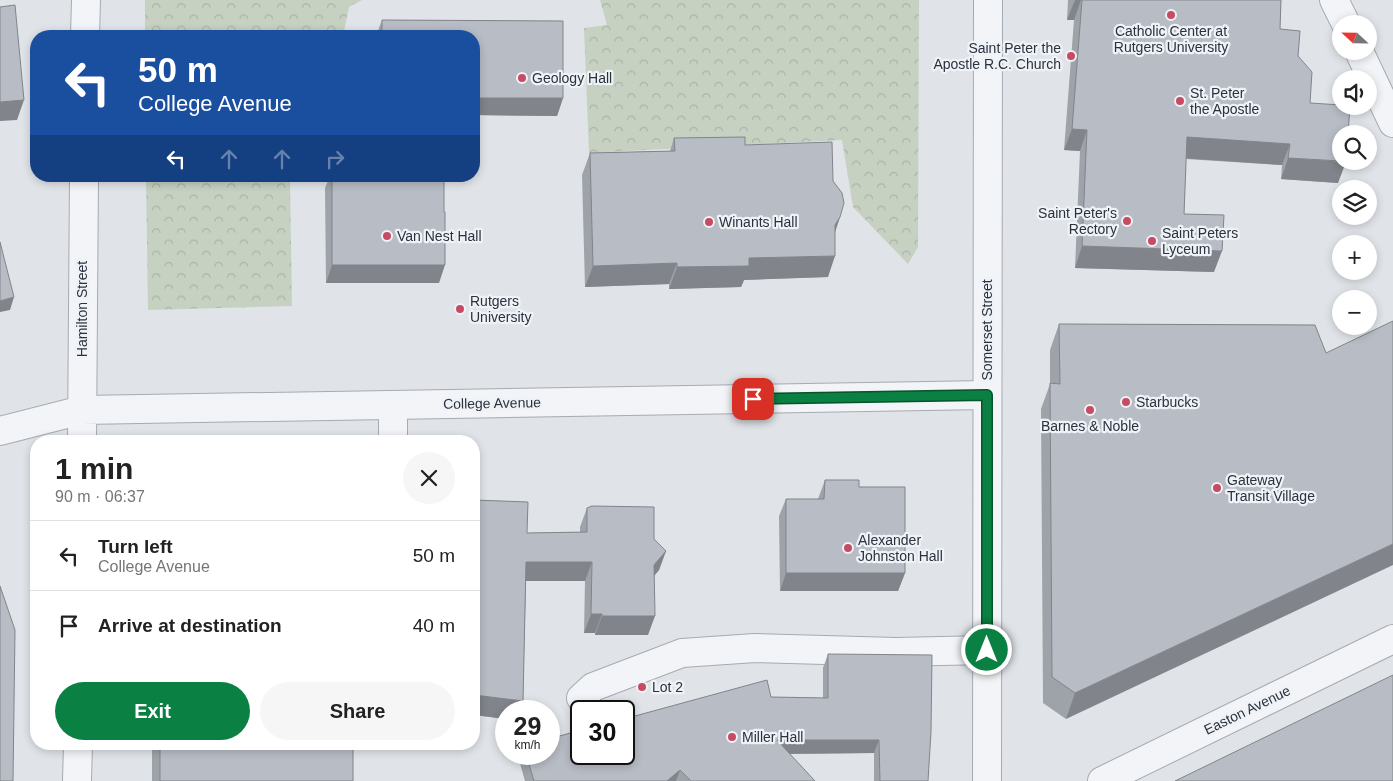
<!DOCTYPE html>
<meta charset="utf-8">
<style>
body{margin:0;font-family:Arial,sans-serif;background:#f6f6f6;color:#222;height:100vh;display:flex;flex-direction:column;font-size:19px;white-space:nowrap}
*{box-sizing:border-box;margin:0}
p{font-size:16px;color:#767676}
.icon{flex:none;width:28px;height:28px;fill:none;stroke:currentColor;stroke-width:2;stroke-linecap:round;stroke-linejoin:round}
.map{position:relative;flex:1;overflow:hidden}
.panel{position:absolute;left:30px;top:435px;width:450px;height:315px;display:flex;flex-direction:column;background:#fff;border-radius:20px;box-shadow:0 2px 8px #0003}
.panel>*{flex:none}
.hud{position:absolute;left:30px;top:30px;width:450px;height:152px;border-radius:20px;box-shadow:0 2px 8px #0003;background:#1a4fa0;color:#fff;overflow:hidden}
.needle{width:32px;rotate:292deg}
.buttons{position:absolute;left:1332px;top:15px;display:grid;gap:10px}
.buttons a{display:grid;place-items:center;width:45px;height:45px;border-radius:50%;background:#fff;box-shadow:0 2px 8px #0003;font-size:25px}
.speed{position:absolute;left:495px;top:700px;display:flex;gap:10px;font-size:25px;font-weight:700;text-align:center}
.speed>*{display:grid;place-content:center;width:65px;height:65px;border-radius:50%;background:#fff;box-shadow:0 2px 8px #0003;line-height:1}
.speed small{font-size:12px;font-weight:400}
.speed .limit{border:2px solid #111;border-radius:8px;background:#fff;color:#111}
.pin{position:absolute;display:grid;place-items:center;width:42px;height:42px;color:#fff;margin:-21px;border-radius:10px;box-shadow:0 2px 8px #0006}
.me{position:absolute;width:55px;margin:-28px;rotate:0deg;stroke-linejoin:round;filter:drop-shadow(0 0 4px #0008)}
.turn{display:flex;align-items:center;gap:18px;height:105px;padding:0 25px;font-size:22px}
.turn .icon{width:65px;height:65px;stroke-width:2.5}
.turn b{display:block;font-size:35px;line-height:42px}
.lanes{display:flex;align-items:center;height:48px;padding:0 25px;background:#0003;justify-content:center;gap:25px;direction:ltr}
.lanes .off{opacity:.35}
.round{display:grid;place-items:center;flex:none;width:52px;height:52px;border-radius:26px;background:#f6f6f6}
.overview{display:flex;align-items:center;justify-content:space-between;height:85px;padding:0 25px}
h1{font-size:30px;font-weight:800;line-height:38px}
.button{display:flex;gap:10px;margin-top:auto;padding:10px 25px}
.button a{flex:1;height:58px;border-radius:30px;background:#0b8043;color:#fff;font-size:20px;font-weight:800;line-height:58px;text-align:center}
.button a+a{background:#f6f6f6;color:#222}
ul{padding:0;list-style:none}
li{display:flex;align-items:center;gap:15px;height:70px;padding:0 25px;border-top:1px solid #e0e0e0}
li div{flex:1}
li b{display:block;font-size:19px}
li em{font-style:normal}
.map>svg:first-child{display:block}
</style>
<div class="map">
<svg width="1393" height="781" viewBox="0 0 1393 781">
<defs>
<pattern id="forest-crowns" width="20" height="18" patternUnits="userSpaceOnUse" patternTransform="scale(1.25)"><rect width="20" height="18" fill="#c6d1c2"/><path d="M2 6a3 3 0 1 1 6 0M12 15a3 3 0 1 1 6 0" fill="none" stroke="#aab4a8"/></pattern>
</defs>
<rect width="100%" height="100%" fill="#e0e4e8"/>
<!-- forest -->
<path fill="url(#forest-crowns)" d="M145,0H362L349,7L343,36H145Z
M600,0H919L918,247L908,264L853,207L842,140L589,153L584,28L607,25Z
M146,176H293L290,181L292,306L148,310Z"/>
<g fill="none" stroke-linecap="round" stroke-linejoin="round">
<defs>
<path id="minor" d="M1334,0L1346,24
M85,36L86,0
M1359,51L1393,123
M393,405V441
M0,431L82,410L987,395
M82,441L84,176
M581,698L593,687L682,653L755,648L896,652L987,650
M77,781L78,744
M987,781L988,0
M1102,781L1393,639"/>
</defs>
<!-- minor casing -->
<use href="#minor" stroke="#a6abb2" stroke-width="30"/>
<!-- minor -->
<use href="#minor" stroke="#f2f4f7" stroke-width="28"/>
</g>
<!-- wall -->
<path fill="#9ea3a9" d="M1068,0H1281L1280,29L1298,56L1310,103L1338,183L1281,179L1282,165L1186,159L1184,214L1214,272L1075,268L1080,151L1064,150L1074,20H1067Z
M382,20L563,21V98L557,116L474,115V36H376Z
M674,138L745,145L840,217L835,232L828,277L744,280L741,287L669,289V284L585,287L582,175L590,153L670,151Z
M330,176H444V212L439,283H326L325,188Z
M1059,324L1315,325L1066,719L1043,703L1041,409L1050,384V350Z
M825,480L859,487L905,573L898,591H780L779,516L786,499H818Z
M474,500L527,533L580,532V527L587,508L654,539L666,551L659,570L654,575L648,635H595V633H584L585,581H526L523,701L520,711H506V719L474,715Z
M828,654L928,781H874V753L789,754L815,781H525L519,760L521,754H549L771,697L823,698V668Z
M152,744H353V781H152Z"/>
<!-- shaded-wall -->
<path fill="#81848a" d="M1075,0H1081L1074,20H1067Z
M474,98H563L557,116L474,115Z
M24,100L17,120L0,121V102Z
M1072,129L1087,130L1080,151L1064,150Z
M1187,137L1290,144L1282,165L1180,158Z
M1288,158L1346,162L1338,183L1281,179Z
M840,217L833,238L835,225Z
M1082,246L1222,251L1214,272L1075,268Z
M835,256L828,277L744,280L741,287L669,289L677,267L749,258Z
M677,263L669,284L585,287L593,266Z
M332,265H445L439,283H326Z
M14,297L10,310L0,312V301Z
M1393,544V565L1066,719L1075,693Z
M666,551L659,570L647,585L654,565Z
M526,562H592L585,581H520Z
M786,573H905L898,591H780Z
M591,614H602L595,633H584Z
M602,616H655L648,635H595Z
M474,695L523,701L520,711H506V719L474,715Z
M777,740H879L874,753L772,754Z
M680,770L676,781H667Z"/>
<!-- building -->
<path fill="#b8bdc5" stroke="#81848a" d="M1082,0H1281L1280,29L1300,31L1298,56L1312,72L1310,103L1341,105V106H1350L1348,134H1341V161L1288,158L1290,144L1187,137L1184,214L1224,215L1222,251L1082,246L1087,130L1072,129Z
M15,5L24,100L0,102V7Z
M382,20L563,21V98H474V36H382Z
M745,137V145L832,142L833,181L842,193L844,203L840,217L835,225V256L749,258V266L677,267V263L593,266L590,153L675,151L674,138Z
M332,176H444V212H445V265H332Z
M0,242L14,297L0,301Z
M1393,321V544L1075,693L1052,677L1050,383L1060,384L1059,324L1315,325L1326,353Z
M825,480H859V487H905V573H786V499H824Z
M474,500L528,502L527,533L587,532V508L592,506L654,507V539L666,551L654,565L655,616H602V614H591L592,562H526L523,701L474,695Z
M0,586L15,630L13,781H0Z
M828,654L932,655L931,732L928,781H880L879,740H777L815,781H691L680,770L667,781H534L526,754H549V739L581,730V754H624V719L767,680L771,697L828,698Z
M1393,675V781H1175Z
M160,744H353V781H160Z"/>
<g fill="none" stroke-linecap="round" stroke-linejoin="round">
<defs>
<path id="route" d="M753,399L987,395V650"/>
</defs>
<!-- route casing -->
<use href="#route" stroke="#07532c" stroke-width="12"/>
<!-- route -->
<use href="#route" stroke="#0b8043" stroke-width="9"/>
</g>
<!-- markers -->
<g fill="#c64c64" stroke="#eff2f6" stroke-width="2">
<circle cx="1171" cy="15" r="5"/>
<circle cx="1071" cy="56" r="5"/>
<circle cx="522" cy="78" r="5"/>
<circle cx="1180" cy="101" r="5"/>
<circle cx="1127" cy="221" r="5"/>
<circle cx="709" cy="222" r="5"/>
<circle cx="387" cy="236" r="5"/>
<circle cx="1152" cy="241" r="5"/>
<circle cx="460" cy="309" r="5"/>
<circle cx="1126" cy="402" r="5"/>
<circle cx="1090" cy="410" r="5"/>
<circle cx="1217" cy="488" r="5"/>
<circle cx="848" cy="548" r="5"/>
<circle cx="642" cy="687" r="5"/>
<circle cx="732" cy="737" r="5"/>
</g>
<g text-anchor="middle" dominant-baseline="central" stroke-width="4.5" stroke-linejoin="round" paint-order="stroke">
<!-- poi labels -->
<g font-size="14" fill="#2a323e" stroke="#eff2f6" text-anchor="start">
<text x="1171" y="31" text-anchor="middle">Catholic Center at<tspan x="1171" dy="16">Rutgers University</tspan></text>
<text x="1061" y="48" text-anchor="end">Saint Peter the<tspan x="1061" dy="16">Apostle R.C. Church</tspan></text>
<text x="532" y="78">Geology Hall</text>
<text x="1190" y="93">St. Peter<tspan x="1190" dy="16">the Apostle</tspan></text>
<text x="1117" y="213" text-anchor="end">Saint Peter's<tspan x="1117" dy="16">Rectory</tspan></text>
<text x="719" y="222">Winants Hall</text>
<text x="1162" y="233">Saint Peters<tspan x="1162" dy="16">Lyceum</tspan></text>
<text x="397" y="236">Van Nest Hall</text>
<text x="470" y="301">Rutgers<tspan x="470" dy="16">University</tspan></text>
<text x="1136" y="402">Starbucks</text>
<text x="1090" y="426" text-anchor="middle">Barnes &amp; Noble</text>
<text x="1227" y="480">Gateway<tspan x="1227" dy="16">Transit Village</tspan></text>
<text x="858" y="540">Alexander<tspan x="858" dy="16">Johnston Hall</tspan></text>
<text x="652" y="687">Lot 2</text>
<text x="742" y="737">Miller Hall</text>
</g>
<!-- street labels -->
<g font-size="14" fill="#2a323e" stroke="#eff2f6">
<text transform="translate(82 309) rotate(-90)">Hamilton Street</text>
<text transform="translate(987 330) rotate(-90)">Somerset Street</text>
<text transform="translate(492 403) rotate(-1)">College Avenue</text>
<text transform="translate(1247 710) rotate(-26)">Easton Avenue</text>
</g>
</g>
</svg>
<div class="buttons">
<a><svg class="needle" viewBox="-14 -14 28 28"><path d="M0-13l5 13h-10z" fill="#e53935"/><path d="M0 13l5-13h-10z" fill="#767676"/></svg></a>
<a><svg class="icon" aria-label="sound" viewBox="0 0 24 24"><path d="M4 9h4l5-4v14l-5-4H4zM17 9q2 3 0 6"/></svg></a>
<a><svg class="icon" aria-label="search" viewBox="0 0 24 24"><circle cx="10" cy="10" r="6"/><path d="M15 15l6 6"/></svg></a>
<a><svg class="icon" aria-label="layers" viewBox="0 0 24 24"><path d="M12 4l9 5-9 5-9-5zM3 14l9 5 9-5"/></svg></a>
<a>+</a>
<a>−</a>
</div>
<div class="speed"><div>29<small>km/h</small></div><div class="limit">30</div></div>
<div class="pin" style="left:753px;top:399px;background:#d93025"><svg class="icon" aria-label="arrive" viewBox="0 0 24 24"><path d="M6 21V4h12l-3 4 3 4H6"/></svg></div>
<svg class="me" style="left:987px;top:650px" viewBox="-20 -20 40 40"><circle r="17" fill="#0b8043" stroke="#fff" stroke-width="3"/><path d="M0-11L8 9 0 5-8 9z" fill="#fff"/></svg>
<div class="hud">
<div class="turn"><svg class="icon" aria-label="left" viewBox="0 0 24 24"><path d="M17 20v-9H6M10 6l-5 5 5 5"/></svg><div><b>50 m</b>College Avenue</div></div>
<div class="lanes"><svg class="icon" aria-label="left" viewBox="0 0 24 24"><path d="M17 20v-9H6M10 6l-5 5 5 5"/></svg><svg class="icon off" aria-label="ahead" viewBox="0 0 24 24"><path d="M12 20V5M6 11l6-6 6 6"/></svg><svg class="icon off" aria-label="ahead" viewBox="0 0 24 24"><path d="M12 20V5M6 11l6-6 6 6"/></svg><svg class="icon off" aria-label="right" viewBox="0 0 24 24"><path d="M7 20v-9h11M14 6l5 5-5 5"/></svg></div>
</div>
<section class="panel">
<div class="overview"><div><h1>1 min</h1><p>90 m · 06:37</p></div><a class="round"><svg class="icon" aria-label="close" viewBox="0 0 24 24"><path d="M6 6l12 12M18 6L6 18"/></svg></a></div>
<ul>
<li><svg class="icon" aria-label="left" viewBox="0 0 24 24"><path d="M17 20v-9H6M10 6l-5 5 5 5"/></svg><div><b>Turn left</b><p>College Avenue</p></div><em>50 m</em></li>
<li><svg class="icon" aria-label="arrive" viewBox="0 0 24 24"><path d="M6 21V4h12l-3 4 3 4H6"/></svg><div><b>Arrive at destination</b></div><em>40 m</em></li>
</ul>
<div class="button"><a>Exit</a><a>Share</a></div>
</section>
</div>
